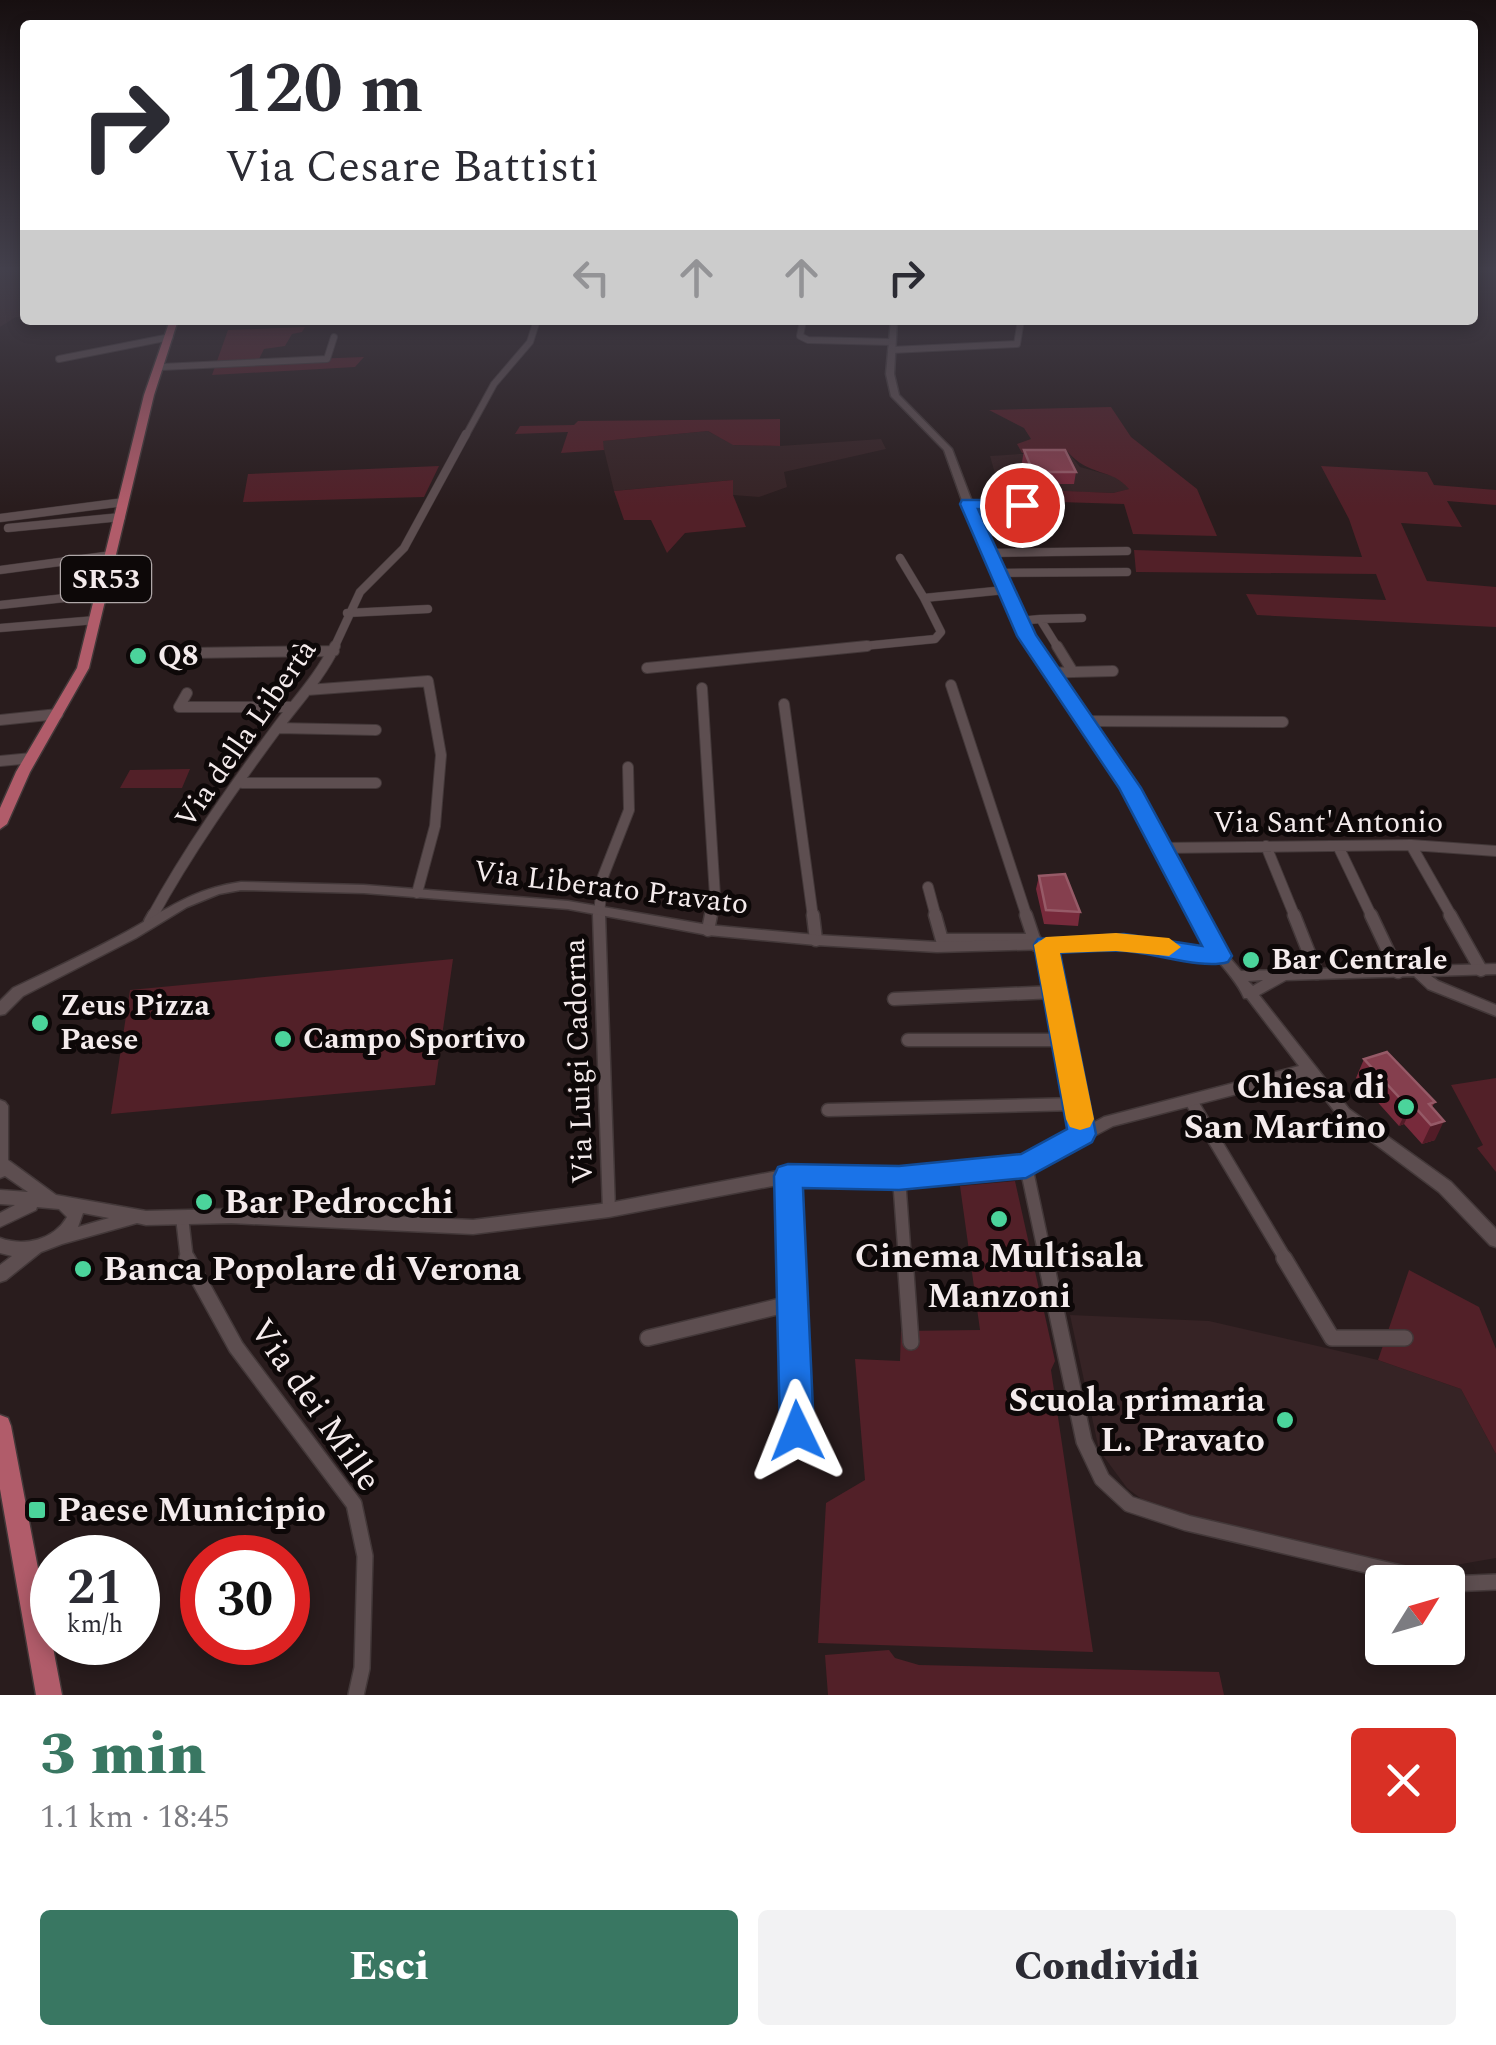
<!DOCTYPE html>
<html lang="it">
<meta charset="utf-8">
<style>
body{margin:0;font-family:Spectral,serif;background:#f2f2f3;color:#2b2b33;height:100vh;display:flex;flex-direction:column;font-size:38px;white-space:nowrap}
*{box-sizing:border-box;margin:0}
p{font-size:32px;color:#7c7c81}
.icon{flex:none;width:55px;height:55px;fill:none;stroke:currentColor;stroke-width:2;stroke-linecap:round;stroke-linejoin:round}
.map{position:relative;height:1695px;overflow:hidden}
.drawer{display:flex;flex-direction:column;background:#fff;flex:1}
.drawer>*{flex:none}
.top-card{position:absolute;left:20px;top:20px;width:1458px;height:305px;border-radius:10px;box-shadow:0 5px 15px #0003;background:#fff;color:#2b2b33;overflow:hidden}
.needle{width:65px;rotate:53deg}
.tools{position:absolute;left:1365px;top:1565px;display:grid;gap:20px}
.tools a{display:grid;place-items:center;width:100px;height:100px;border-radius:10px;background:#fff;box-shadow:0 5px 15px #0003;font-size:50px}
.speed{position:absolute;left:30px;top:1535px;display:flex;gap:20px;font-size:50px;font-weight:700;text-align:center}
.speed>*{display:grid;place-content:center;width:130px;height:130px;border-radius:50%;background:#fff;box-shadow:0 5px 15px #0003;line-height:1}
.speed small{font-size:25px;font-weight:400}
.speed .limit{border:15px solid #d22;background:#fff;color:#111}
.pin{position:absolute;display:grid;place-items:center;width:85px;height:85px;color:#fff;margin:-42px;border:5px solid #fff;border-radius:50%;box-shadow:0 2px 10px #0007}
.me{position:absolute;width:110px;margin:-55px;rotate:358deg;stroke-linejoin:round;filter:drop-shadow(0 0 8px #0008)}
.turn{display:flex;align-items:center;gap:35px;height:210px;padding:0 40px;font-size:45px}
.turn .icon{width:130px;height:130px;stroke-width:2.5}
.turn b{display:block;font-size:70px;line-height:85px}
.lanes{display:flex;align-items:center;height:95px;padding:0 40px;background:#0003;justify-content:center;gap:50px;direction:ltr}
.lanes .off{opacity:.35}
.round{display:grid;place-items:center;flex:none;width:105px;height:105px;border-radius:10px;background:#f2f2f3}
.headline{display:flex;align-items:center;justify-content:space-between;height:170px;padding:0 40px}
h1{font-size:60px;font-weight:800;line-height:75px;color:#397762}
.primary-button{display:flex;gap:20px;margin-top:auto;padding:20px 40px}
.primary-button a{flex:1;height:115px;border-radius:10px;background:#397762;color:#fff;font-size:40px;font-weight:800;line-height:115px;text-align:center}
.primary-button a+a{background:#f2f2f3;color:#2b2b33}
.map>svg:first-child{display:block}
</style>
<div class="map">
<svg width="1496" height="1695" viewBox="0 0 1496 1695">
<rect width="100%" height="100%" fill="#291c1d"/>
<!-- built -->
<path fill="#362325" d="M0,270H25V317H16L0,327Z
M708,431L734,445L780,446L881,439L886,449L784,472L787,487L759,497L733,495V480L614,491L602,441Z
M1067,451L1080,467L1120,478L1130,489L1113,493L1019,490L998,484L990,456Z
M1070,1315L1209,1321L1378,1360L1461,1389L1496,1454V1558L1427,1570L1291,1544L1148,1504L1127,1488L1099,1450Z"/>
<!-- green -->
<path fill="#522028" d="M305,327L302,332L292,334L285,346L264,349L258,361L364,357L355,367L212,375L228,330Z
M1111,407L1131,437L1197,489L1217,536L1133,534L1124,504L1026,501L1018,489L1113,493L1129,489C1111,467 1090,478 1067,451L1022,453L1017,444L1031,439L1024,428L989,410Z
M780,419V446L733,445L708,431L603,441L604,450L561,453L568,432L515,434L520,426L574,425L578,421Z
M439,466L424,497L243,502L248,474Z
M1321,466L1427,472L1434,485L1496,490V505L1447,501L1462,527L1401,523L1427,581L1496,587V627L1257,615L1246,594L1386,600L1376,574L1136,572L1134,550L1362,557L1349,519Z
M733,480V495L746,527L685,533L667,553L651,520H624L614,491Z
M190,769L182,788H120L130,770Z
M453,959L435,1085L111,1114L130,990Z
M1496,1078V1172L1477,1148L1483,1145L1451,1085Z
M1015,1181L1055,1361L1051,1370L1093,1652L818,1643L826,1503L865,1480L855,1359L900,1361L901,1331L980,1330L960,1186Z
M1409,1270L1479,1307L1496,1349V1454L1461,1389L1378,1360Z
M889,1650L895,1658L919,1665L1219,1672L1224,1695H828L825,1655Z"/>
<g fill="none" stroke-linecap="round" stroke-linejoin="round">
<defs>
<path id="minor-far4" d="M803,320L800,336L808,340L892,342
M891,350L1017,344L1021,320
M59,359L170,337
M161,367L327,359L334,337
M465,437L494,384L530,342L537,320"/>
<path id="minor-far3" d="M968,504L1022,505L1036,533
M0,518L124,502
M8,528L121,517
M989,553L1127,551
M900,558L924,598
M0,570L112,555
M997,573L1127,572
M0,605L102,594
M347,613L428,609
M1040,619L1082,618
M1019,621L1040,619L1058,648
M0,628L96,620
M334,648L360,592L404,548L466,434
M843,648L935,639L941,632L924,598L1005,590"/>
<path id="minor-far2" d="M190,653L334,651
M647,668L867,646
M1073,672L1113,671
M1049,673L1073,672L1057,646
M951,685L1027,917
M702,688L715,896L711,917
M307,690L428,681L441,755L435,826L417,893
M187,693L179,707H292
M784,704L813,917
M0,720L58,714
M1084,721L1283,722
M277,728L376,730
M0,761L32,758
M242,783H376
M1411,845L1452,917
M1266,846L1295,917
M1338,846L1372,917
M1160,848L1411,845L1496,851
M928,887L936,917
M152,917C188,851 232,789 277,728C297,701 320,677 335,646
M599,917L602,879L629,810L628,767"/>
<path id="minor-far1" d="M599,915L609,1210
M813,915L816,940
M935,915L942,940H1035
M1026,915L1036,945
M1294,915L1317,973
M1371,915L1398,972
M1450,915L1481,970
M150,922L154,915
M708,930L711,915
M1046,945L1082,1134
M894,999L1055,992
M908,1040H1066
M1191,1101L1286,1260
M828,1110L1077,1104
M1026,1166L1046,1260
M788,1176L791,1260
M899,1178L905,1260
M182,1217L187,1260"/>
<path id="minor" d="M187,1258L236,1347L354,1504L365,1556L362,1668L356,1695
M791,1258L797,1431
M905,1258L911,1342
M1045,1258L1084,1441L1102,1479L1129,1504L1187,1523L1439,1582
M1284,1258L1332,1338H1405
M648,1338L793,1303
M1448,1584L1496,1582"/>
<path id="tertiary" d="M891,320H897L894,374L899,395L952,449L979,520L1031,636L1136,788L1224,951L1241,971L1496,964V974L1431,976L1438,981L1496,1005V1016L1428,989L1414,976L1286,980L1259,995L1349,1109L1451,1182L1496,1229V1247L1490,1245L1439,1192L1339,1117L1307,1076L1113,1126L1026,1172L899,1185L788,1183L609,1217L473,1234L231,1223L146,1225L137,1223L62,1244L41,1252L6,1280L0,1282V1265L12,1256L0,1253V1238C24,1247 54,1240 67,1217L59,1209L37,1207L36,1210L0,1227V1213L15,1205L0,1204V1190L28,1192L5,1176L0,1178V1100L5,1102L8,1106V1160L56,1195L146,1211L231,1209L473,1220L609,1203L788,1169L899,1171L1023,1160L1104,1117L1299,1066L1247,998H1244C1238,983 1226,971 1215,957L1124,788L1021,636L969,520L944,450L891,396L886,374ZM1263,980L1253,986L1248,981ZM83,1213L109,1218L78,1227Z
M241,882L364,885L568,901L708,925L816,935L937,942L1124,937L1187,945L1212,955L1214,958L1212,961L1207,963L1185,954L1124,947L937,952L816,945L708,935L568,909L364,893L241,890L219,894L187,907L136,938L23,996L5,1014L0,1015V1001L13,988C51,970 89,952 126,932C168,909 192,889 241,882Z"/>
<path id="primary" d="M170,320H178L154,395L89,668L30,772L7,824L0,829V808L16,772L77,668L144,395Z
M0,1415L8,1418L11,1426L62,1695H36L0,1489Z"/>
</defs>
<!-- minor-far4 casing -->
<use href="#minor-far4" stroke="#433839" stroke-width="8"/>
<!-- minor-far3 casing -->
<use href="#minor-far3" stroke="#433839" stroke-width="9"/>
<!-- minor-far2 casing -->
<use href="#minor-far2" stroke="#433839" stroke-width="12"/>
<!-- minor-far1 casing -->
<use href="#minor-far1" stroke="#433839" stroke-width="15"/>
<!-- minor casing -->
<use href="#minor" stroke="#433839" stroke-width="18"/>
<!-- tertiary casing -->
<use href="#tertiary" stroke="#433839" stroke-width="3"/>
<!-- primary casing -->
<use href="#primary" stroke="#433839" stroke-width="3"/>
<!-- minor-far4 -->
<use href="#minor-far4" stroke="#5d4e50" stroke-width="6"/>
<!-- minor-far3 -->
<use href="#minor-far3" stroke="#5d4e50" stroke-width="8"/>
<!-- minor-far2 -->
<use href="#minor-far2" stroke="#5d4e50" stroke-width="10"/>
<!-- minor-far1 -->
<use href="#minor-far1" stroke="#5d4e50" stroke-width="12"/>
<!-- minor -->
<use href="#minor" stroke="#5d4e50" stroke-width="15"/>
<!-- tertiary -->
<use href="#tertiary" fill="#5d4e50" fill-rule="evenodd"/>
<!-- primary -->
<use href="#primary" fill="#b15c6a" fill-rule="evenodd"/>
</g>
<!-- wall -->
<path fill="#772a3b" d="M1024,450L1076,472L1074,484H1031L1022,462Z
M1039,876L1080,912L1078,926L1044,924L1036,889Z
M1364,1059L1435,1102L1432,1107L1435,1140L1422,1144L1404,1124L1399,1126L1356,1078Z"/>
<!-- shaded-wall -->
<path fill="#521c27" d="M1413,1105L1404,1124L1399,1126L1408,1107Z
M1444,1121L1435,1140L1422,1144L1431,1125Z"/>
<!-- building -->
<path fill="#853f4e" stroke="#965a67" stroke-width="2.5" d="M1024,450H1065L1076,472H1033Z
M1065,874L1080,912L1046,910L1039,876Z
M1387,1052L1435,1102L1429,1104L1444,1121L1431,1125L1413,1105L1408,1107L1364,1059Z"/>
<!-- sky -->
<linearGradient id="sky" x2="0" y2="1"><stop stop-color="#170f10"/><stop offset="0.53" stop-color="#43404c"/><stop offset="1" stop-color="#43404c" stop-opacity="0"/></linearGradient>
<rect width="1496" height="507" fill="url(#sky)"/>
<!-- route -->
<path fill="#1a73e8" stroke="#114b97" stroke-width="2.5" d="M962,500H1022L1030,505L1022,510L978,509L1036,635L1141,788L1232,956L1228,962C1202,970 1156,953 1125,951C1104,950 1082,952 1060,953L1096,1134L1092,1142L1026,1178L899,1190L803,1188L814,1431L809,1442L797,1447L785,1442L780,1431L774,1176L778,1167L788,1164L899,1166L1021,1154L1067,1129L1034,945L1038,939L1124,934L1202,946L1119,788L1017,636L960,504Z"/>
<!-- slow -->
<path fill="#f59e0b" d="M1116,933L1169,938L1181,947L1169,956L1116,951L1060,953L1094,1119L1090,1127L1080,1130L1070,1127L1066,1119L1034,945L1046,937Z"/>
<!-- markers -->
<g fill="#4bd49b" stroke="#0d0808" stroke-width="4">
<circle cx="138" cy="656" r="10"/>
<circle cx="1251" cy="960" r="10"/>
<circle cx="40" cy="1023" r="10"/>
<circle cx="283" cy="1039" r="10"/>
<circle cx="1406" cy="1107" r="10"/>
<circle cx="204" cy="1202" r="10"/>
<circle cx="999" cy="1219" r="10"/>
<circle cx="83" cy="1269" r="10"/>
<circle cx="1285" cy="1420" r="10"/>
<rect x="27" y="1500" width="20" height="20" rx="5"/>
</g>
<g text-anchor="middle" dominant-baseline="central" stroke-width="10" stroke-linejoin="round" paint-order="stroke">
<!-- shield labels -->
<rect fill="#0d0808" stroke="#afa7a8" stroke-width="2.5" x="61" y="556" width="90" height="46" rx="8"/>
<g font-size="28" font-weight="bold" fill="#f4ebec">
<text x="106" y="579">SR53</text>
</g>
<!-- poi labels -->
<g font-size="30" font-weight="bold" fill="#f4ebec" stroke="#0d0808" text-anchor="start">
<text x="158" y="656">Q8</text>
<text x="1271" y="960">Bar Centrale</text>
<text x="60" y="1006">Zeus Pizza<tspan x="60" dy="34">Paese</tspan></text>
<text x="303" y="1039">Campo Sportivo</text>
</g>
<!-- street labels -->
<g font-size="30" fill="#f4ebec" stroke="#0d0808">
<text transform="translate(246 734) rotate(-55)">Via della Libertà</text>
<text x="1328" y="823">Via Sant'Antonio</text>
<text transform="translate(611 888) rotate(7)">Via Liberato Pravato</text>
<text transform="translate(579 1061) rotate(-92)">Via Luigi Cadorna</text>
</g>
<!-- near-poi labels -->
<g font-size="35" font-weight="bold" fill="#f4ebec" stroke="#0d0808" text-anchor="start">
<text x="1386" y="1087" text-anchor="end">Chiesa di<tspan x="1386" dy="40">San Martino</tspan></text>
<text x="224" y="1202">Bar Pedrocchi</text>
<text x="999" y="1256" text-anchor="middle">Cinema Multisala<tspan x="999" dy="40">Manzoni</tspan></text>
<text x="103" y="1269">Banca Popolare di Verona</text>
<text x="1265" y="1400" text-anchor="end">Scuola primaria<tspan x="1265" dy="40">L. Pravato</tspan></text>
<text x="57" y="1510">Paese Municipio</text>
</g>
<!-- near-street labels -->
<g font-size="35" fill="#f4ebec" stroke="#0d0808">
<text transform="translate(315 1405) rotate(55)">Via dei Mille</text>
</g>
</g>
</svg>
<div class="tools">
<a><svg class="needle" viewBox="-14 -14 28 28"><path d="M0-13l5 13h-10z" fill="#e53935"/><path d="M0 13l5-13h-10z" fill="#7c7c81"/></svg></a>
</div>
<div class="speed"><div>21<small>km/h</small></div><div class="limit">30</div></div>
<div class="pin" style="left:1022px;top:505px;background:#d93025"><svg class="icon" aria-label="arrive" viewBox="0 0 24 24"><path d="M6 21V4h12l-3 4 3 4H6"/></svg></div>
<svg class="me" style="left:797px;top:1431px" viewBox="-20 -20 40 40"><path d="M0-17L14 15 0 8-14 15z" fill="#1a73e8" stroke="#fff" stroke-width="4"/></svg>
<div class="top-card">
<div class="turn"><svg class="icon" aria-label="right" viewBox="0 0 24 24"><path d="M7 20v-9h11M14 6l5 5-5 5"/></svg><div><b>120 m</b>Via Cesare Battisti</div></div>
<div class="lanes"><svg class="icon off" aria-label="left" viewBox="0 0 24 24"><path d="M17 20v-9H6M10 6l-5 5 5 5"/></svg><svg class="icon off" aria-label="ahead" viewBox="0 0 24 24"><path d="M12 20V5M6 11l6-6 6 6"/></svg><svg class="icon off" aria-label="ahead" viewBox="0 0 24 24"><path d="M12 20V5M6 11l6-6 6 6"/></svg><svg class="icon" aria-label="right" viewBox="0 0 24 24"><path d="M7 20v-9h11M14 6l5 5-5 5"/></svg></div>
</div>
</div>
<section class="drawer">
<div class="headline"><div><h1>3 min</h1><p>1.1 km · 18:45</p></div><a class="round" style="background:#d93025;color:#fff"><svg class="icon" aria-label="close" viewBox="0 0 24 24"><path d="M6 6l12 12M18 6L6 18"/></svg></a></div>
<div class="primary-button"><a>Esci</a><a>Condividi</a></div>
</section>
